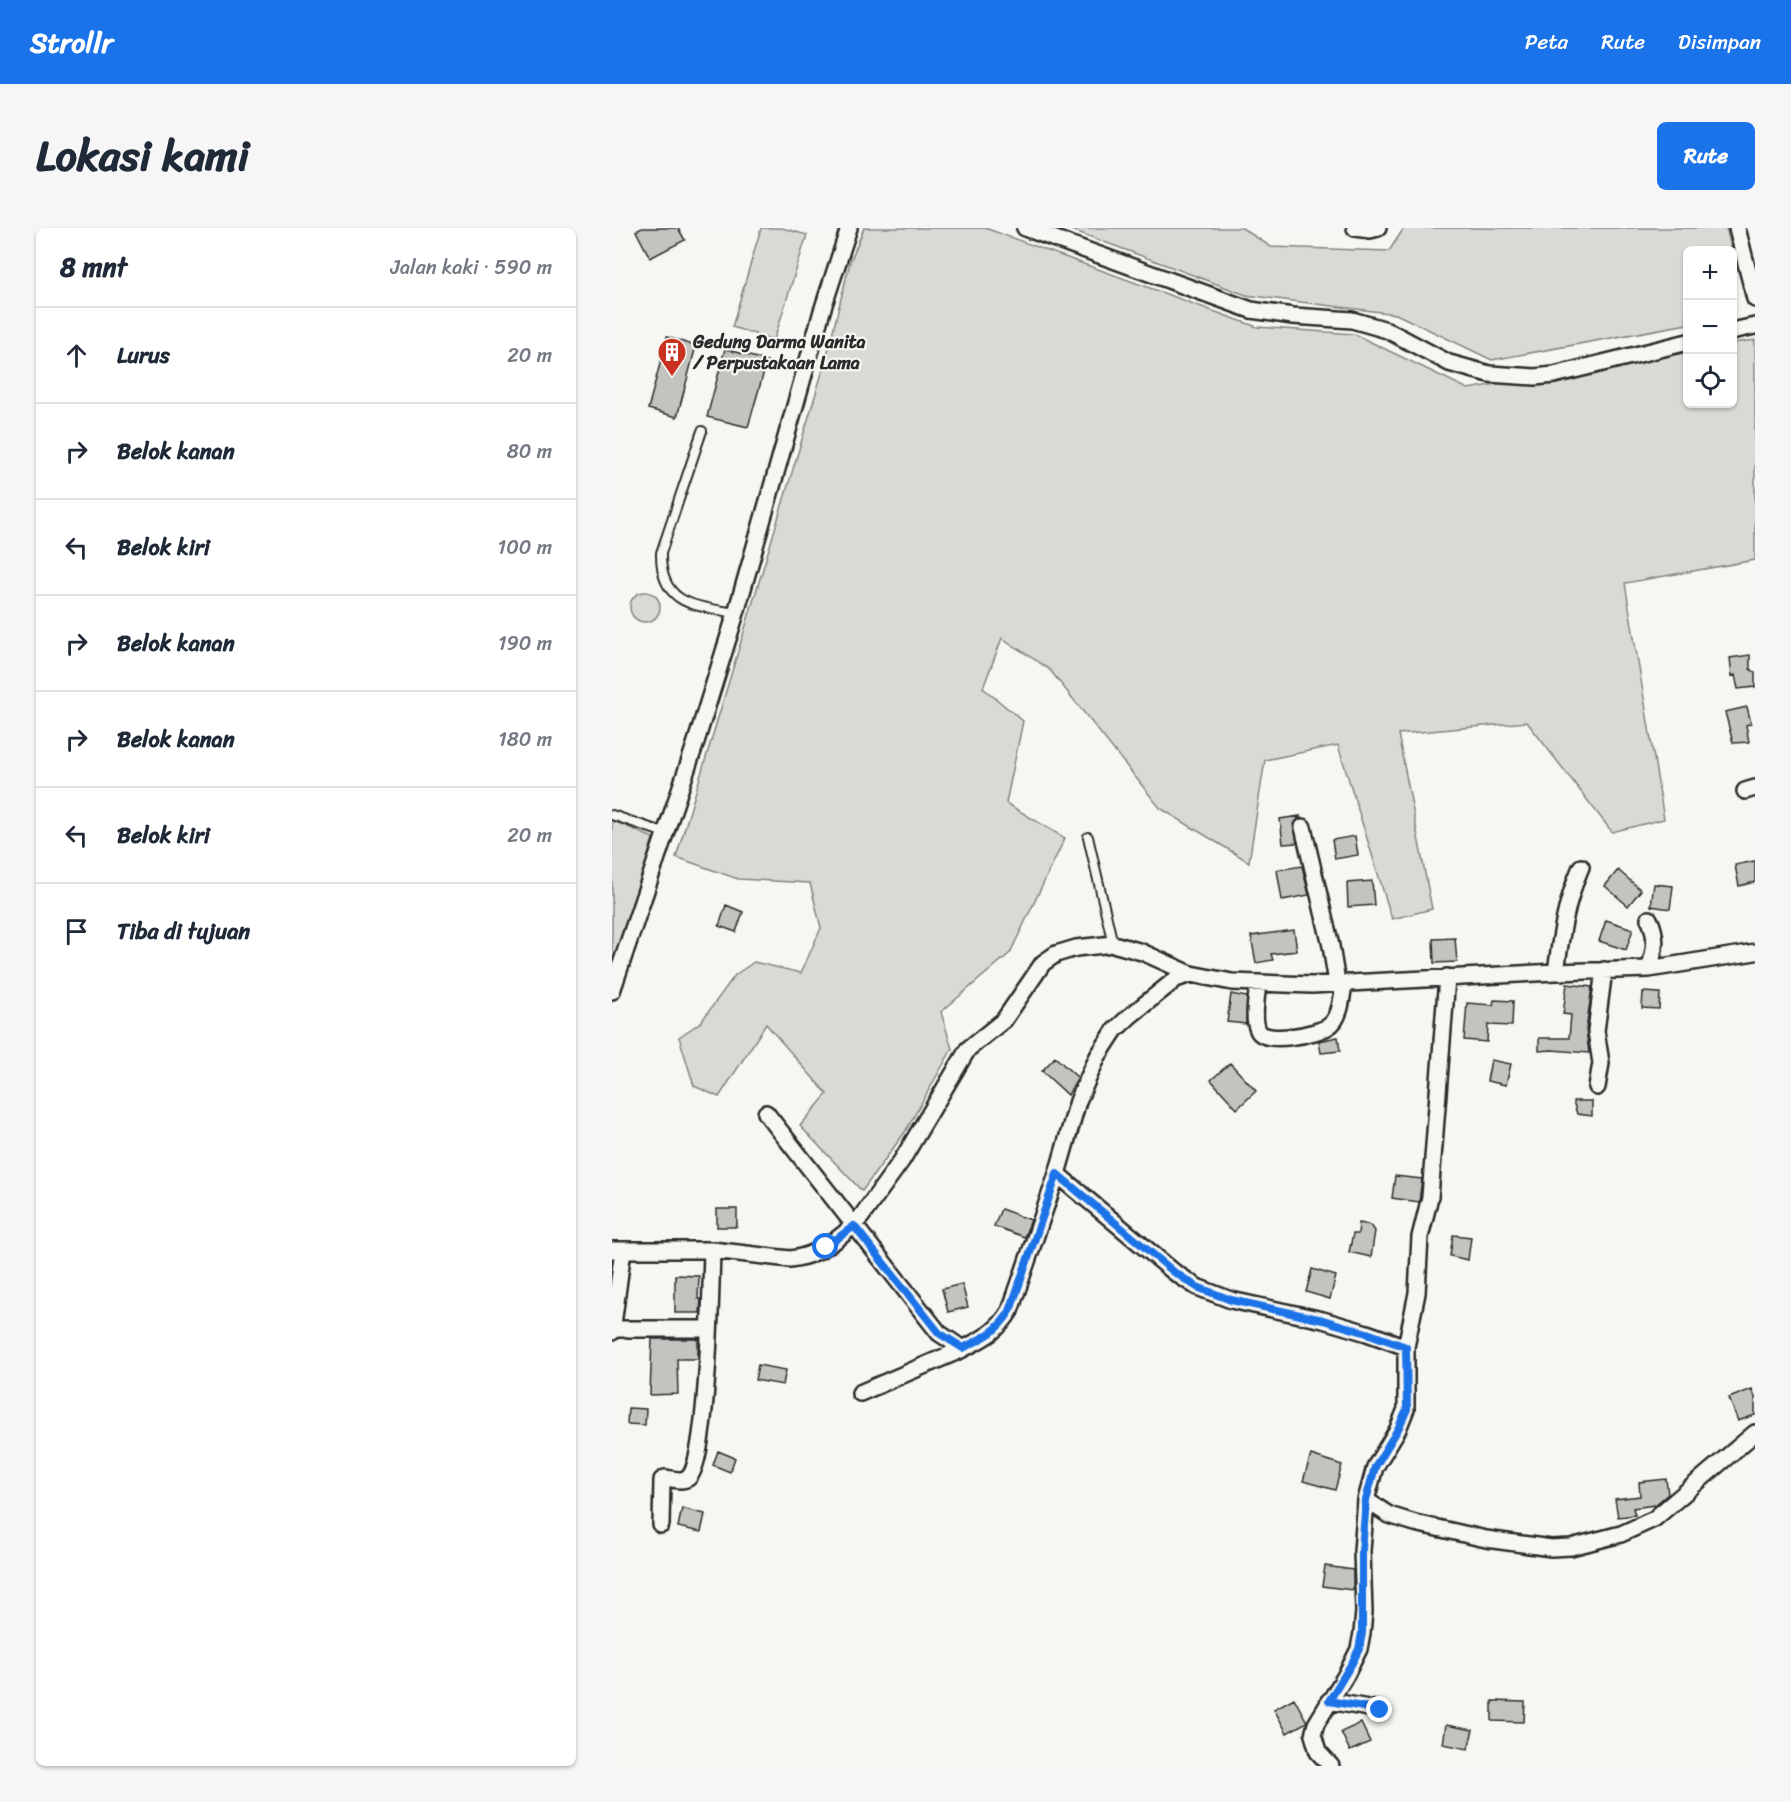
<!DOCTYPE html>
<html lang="id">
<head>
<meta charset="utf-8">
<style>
	:root { --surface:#fff; --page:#f6f6f7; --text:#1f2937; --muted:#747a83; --line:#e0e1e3; --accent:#1a73e8 }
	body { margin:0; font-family:Sriracha,sans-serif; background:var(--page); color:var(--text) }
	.controls { position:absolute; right:18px; top:18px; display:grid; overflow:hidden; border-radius:9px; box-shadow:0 2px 4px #0004 }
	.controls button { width:54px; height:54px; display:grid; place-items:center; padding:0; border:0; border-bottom:2px solid var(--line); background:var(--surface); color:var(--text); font:30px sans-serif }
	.stop { position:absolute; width:18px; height:18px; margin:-14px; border:4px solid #1a73e8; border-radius:50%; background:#fff }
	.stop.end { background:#1a73e8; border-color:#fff; box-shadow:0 2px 6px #0008 }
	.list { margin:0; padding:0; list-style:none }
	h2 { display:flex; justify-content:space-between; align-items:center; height:78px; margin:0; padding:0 24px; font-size:26px }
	h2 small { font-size:20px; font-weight:400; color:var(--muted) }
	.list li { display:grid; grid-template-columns:39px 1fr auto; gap:18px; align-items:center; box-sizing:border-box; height:96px; padding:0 24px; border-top:2px solid var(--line) }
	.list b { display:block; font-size:22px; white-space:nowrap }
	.list em { font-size:20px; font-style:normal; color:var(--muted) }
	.icon { flex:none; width:33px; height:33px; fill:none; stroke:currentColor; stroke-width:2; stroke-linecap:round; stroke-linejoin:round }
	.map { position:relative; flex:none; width:1143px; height:1538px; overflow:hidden; border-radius:9px }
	header { display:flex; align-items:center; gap:36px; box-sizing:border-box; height:84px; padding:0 30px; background:var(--accent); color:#fff }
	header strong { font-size:28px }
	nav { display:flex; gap:33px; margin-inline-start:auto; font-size:21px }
	.intro { display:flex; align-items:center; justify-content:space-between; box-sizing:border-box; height:144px; padding:0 36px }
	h1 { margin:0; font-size:42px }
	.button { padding:15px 27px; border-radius:9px; background:var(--accent); color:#fff; font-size:21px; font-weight:700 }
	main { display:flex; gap:36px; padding:0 36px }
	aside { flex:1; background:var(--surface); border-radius:9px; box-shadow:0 2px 4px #0004 }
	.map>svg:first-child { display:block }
	.green { fill:#d9d9d5; stroke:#828280; stroke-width:1.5 }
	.building { fill:#c3c3c0; stroke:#2b2b2b; stroke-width:1.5 }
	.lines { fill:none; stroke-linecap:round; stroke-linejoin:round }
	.service-casing { stroke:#2b2b2b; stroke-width:12 }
	.minor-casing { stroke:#2b2b2b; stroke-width:20 }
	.service { stroke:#f6f6f2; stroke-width:8 }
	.minor { stroke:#f6f6f2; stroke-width:15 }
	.route { stroke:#1a73e8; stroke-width:8 }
	.labels { text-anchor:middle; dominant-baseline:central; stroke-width:4.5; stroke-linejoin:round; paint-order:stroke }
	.poi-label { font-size:18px; font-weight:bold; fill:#2b2b2b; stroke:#f6f6f2; text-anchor:start }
</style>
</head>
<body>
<header>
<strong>Strollr</strong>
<nav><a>Peta</a><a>Rute</a><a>Disimpan</a></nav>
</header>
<div class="intro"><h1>Lokasi kami</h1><a class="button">Rute</a></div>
<main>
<aside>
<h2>8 mnt<small>Jalan kaki · 590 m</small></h2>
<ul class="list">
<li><svg class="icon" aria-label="ahead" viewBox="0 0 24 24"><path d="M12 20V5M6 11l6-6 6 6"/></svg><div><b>Lurus</b></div><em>20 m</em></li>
<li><svg class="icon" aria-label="right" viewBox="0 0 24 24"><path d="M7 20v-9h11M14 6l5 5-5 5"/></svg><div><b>Belok kanan</b></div><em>80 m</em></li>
<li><svg class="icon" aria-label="left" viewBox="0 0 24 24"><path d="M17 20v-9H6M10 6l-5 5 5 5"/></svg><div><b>Belok kiri</b></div><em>100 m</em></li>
<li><svg class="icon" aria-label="right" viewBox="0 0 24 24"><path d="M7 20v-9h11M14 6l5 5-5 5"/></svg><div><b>Belok kanan</b></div><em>190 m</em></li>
<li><svg class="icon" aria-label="right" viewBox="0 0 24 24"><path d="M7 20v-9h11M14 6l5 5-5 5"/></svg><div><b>Belok kanan</b></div><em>180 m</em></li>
<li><svg class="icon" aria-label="left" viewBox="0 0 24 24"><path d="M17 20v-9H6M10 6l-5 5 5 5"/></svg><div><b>Belok kiri</b></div><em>20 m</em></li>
<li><svg class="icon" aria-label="arrive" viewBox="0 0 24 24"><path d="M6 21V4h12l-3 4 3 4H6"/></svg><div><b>Tiba di tujuan</b></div></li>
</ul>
</aside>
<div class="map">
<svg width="1143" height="1538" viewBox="0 0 1143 1538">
	<rect width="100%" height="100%" fill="#f6f6f2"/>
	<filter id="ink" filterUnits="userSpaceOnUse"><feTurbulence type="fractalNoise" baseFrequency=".0167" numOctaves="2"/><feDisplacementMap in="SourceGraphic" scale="12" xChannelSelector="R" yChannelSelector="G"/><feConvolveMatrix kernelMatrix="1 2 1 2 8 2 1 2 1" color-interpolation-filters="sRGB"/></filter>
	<g filter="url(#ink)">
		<path class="green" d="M149,0H170L195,7L162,112L120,99Z
			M252,0H373L645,99L742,106L856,161L1075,123L1076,176H1120L1121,115L1143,112V332L1013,355L1052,591L1000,604L915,494L786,506L820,681L780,691L726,517L653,532L637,634L548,580L438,442L390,410L371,460L411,493L394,575L453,610L398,725L329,784L340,821L293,904L250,963L188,898L215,866L154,796L107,869L82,858L67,809L89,794L123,747L142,734L189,745L209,700L198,655L126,651L64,629L213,135L238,34Z
			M455,0H630L659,19L777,23L792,0H1114L1120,22H1076L1075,96L880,132L784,86L634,67Z
			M18 379a15 15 0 1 1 30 0a15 15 0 1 1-30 0Z
			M0,592L41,610L0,752Z"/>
		<path class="building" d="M30,0H66L73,12L38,30L24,3Z
			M55,109L84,118L65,189L36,181Z
			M113,121L155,133L136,199L95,189Z
			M1138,427V441L1143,445V459L1126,461L1123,447L1120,448L1118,430Z
			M1135,479L1139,495L1134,497L1137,514L1121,515L1113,484Z
			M688,588L682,597L685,615L671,616L668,591Z
			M743,608L746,627L723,631L720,612Z
			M1143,633V654L1127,658L1123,637Z
			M690,638L697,667L670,672L665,642Z
			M1006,642L1029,662L1016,678L993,658Z
			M760,653L762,677L736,679L735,655Z
			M1042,656L1061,658L1058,681L1039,678Z
			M114,677L131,684L124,704L107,698Z
			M994,692L1021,701L1014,722L987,713Z
			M682,702L685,723L659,726L661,732L644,735L639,708Z
			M843,710L845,734L822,735L821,711Z
			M955,756L980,759L974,802L977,825L940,822L927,823V810H957L959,787L951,786Z
			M1031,764L1048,765L1047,781L1030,780Z
			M619,766L635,769L634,796L615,794Z
			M882,772L901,773L900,798L876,797L875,814L852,812L855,775L881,777Z
			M726,809L728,823L709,825L707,813Z
			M443,829L466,850L456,867L430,843Z
			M879,832L899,836L894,857L875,853Z
			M618,835L644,863L625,881L599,852Z
			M961,873H980V888L965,886Z
			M783,948L810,951L807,974L780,970Z
			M105,981H125V999H105Z
			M389,981L419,992L412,1009L382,998Z
			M747,995L759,997L763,1003L759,1029L737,1024L741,1006H746Z
			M841,1007L859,1009L856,1032L838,1028Z
			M700,1041L724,1048L718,1071L694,1064Z
			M63,1047L87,1048L86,1071H89L88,1085H63Z
			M350,1056L356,1079L336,1084L330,1061Z
			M40,1111H86V1131H65L66,1166L38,1167Z
			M146,1137L174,1142L171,1157L143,1152Z
			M1140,1161L1143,1169V1187L1126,1193L1117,1170Z
			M16,1180L34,1181L33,1197L15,1196Z
			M106,1223L123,1230L118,1244L101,1237Z
			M699,1227L730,1237L723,1262L691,1253Z
			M1054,1251L1056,1266L1043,1277L1021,1280L1023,1287L1006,1289L1003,1271L1028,1268L1027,1254Z
			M70,1280L93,1286L89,1304L66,1299Z
			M713,1338L741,1342V1362L710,1358Z
			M682,1470L695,1494L675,1505L662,1481Z
			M880,1473L913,1474L912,1494L880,1493Z
			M749,1495L758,1514L738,1523L729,1504Z
			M834,1497L861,1502L856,1521L831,1516Z"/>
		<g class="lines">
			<g class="service-casing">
				<path id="service" d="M90,203L49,325C48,377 83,378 124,385
					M0,587L53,605
					M476,609L501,716"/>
			</g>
			<g class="minor-casing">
				<path id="minor" d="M413,0L639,82L681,88L740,92L775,102L837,135L877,146L923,149L942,147L1076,114
					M743,0L758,2L766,0
					M1125,0L1143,71
					M1120,103L1143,98
					M1133,563L1143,560
					M691,599L719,718L725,755
					M1037,691C1046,708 1043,723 1037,741
					M944,744C949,707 954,673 969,639
					M646,755C645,769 640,790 646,802C652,817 706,806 717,798C729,790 730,768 732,755
					M0,763L83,517L124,385L210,83L237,0
					M985,859L989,835L984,803L992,742
					M154,885L327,1105L351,1121C373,1109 385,1104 398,1083L445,946L466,873L486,828L503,802L518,788L564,751L579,746
					M445,946L562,1044L585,1059L619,1072L711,1092L755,1105L794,1119
					M0,1022H100L178,1031C206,1028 230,1010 249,989L290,932L356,821L392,792L431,735L444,726L464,720L501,716L530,724L579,746L620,754L700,757L944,744L1037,741L1143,724
					M1,1101H96
					M0,1104L11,1022
					M248,1165L351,1121
					M754,1272L777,1287L803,1295L874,1311L939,1320L959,1319L1009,1306L1042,1291L1143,1205
					M49,1297L50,1252L53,1250C60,1251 70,1254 76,1250C96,1236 99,1055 100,1022
					M717,1473L768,1482
					M719,1538L706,1524L701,1507L704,1496L734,1447L747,1421L750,1405L752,1384L750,1323L754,1272L763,1239L786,1201L794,1181V1119L805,1065L808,1009L818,969L835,749"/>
			</g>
			<use href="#service" class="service"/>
			<use href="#minor" class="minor"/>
		</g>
	</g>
	<g class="lines" filter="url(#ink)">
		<path class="route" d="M214,1019L242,998L327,1105L351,1120C373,1109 385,1104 398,1083L445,946L562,1044L585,1059L619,1072L711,1092L755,1105L794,1119L795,1181L786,1201L763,1239L754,1272L750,1323V1405L747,1421L740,1435L717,1473L768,1482"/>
	</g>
	<defs>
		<g id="building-pin" transform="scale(1.5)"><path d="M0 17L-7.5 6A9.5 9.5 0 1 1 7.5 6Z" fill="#c8321e" stroke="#f6f6f2"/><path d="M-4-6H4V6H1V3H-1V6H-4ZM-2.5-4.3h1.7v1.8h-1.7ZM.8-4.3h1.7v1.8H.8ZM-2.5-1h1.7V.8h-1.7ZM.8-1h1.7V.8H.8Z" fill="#fff"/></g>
	</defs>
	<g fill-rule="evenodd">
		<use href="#building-pin" x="60" y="124"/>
	</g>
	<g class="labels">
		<g class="poi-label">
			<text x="81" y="114">Gedung Darma Wanita<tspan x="81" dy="21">/ Perpustakaan Lama</tspan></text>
		</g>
	</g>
</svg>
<div class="controls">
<button>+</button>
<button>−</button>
<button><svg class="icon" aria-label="locate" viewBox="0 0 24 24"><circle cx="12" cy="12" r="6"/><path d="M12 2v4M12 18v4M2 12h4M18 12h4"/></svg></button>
</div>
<div class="stop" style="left:214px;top:1019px"></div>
<div class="stop end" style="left:768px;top:1482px"></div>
</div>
</main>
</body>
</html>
